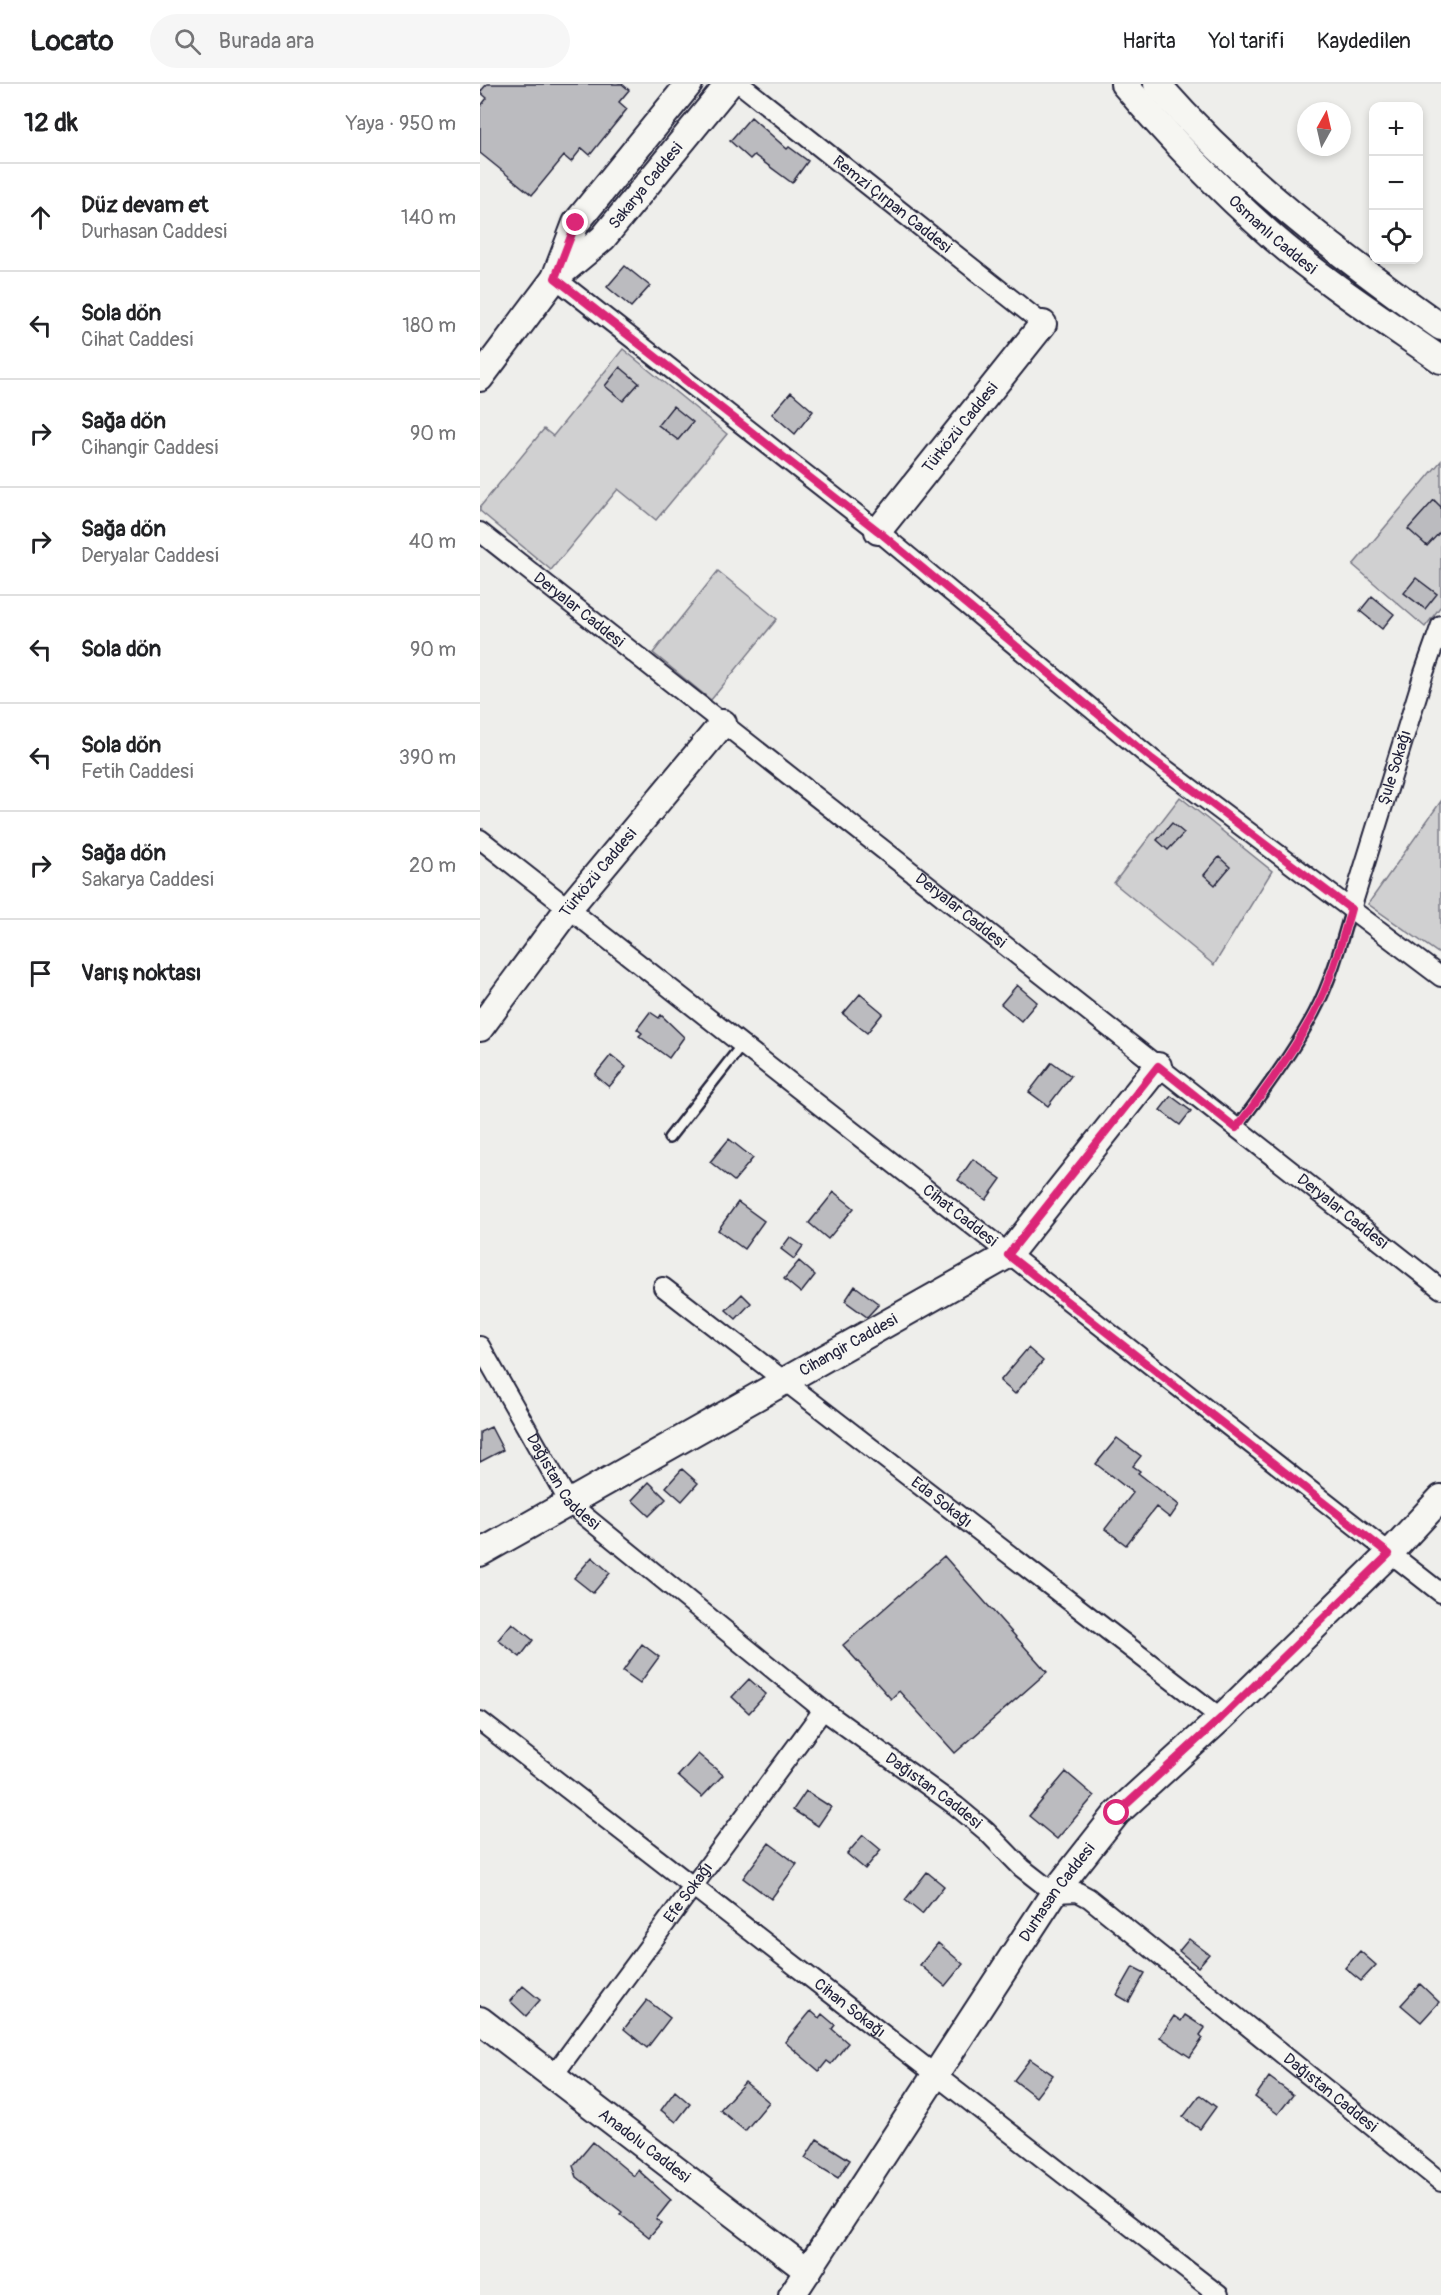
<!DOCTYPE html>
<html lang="tr">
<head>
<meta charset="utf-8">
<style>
	:root { --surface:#fff; --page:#f6f6f6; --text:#202124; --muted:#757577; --line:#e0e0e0 }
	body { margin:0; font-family:Pangolin,sans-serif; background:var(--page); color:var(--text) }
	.controls { position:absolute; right:18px; top:18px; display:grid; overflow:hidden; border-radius:12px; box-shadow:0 3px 9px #0003 }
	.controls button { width:54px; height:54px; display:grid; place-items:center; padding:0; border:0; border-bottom:2px solid var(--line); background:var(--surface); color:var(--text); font:30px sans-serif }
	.compass { position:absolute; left:817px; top:18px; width:54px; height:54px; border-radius:50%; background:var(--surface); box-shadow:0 3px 9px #0003; rotate:8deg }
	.stop { position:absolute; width:18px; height:18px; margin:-14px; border:4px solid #db2777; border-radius:50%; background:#fff }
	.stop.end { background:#db2777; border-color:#fff; box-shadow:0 2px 6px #0008 }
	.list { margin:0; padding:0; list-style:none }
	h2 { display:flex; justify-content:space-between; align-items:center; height:78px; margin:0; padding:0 24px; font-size:26px }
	h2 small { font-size:20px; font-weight:400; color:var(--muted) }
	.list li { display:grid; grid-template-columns:39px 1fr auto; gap:18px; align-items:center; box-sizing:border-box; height:108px; padding:0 24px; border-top:2px solid var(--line) }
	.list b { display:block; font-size:22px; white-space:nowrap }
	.list p { margin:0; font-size:20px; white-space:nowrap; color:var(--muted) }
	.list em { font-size:20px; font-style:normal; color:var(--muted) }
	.icon { flex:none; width:33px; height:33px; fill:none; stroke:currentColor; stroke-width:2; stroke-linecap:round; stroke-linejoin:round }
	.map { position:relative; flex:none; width:961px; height:2211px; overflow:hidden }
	header { display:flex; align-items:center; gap:36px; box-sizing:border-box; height:84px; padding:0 30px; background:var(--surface); border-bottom:2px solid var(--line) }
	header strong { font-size:28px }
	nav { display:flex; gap:33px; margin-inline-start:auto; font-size:21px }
	.search { width:420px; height:54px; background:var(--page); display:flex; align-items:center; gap:15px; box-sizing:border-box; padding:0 21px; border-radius:33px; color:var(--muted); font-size:22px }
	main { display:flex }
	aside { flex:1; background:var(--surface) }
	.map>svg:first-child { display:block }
	.green { fill:#d0d0d1; stroke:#797986; stroke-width:1.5 }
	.building { fill:#bbbbbf; stroke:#22223b; stroke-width:1.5 }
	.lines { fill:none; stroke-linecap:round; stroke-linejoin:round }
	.lane-casing { stroke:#22223b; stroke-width:14 }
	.street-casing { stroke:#22223b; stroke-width:22 }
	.secondary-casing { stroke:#22223b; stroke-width:30 }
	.lane { stroke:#f6f6f2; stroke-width:9 }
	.street { stroke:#f6f6f2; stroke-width:18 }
	.secondary { stroke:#f6f6f2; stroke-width:26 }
	.route { stroke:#db2777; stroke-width:8 }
	.labels { text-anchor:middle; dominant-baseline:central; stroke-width:6; stroke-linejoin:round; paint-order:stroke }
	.street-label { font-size:16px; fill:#22223b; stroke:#f6f6f2 }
</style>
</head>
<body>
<header>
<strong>Locato</strong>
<div class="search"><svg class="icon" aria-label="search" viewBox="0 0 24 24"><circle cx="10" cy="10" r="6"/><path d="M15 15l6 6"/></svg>Burada ara</div>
<nav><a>Harita</a><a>Yol tarifi</a><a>Kaydedilen</a></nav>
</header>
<main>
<aside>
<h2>12 dk<small>Yaya · 950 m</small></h2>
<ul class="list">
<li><svg class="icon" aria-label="ahead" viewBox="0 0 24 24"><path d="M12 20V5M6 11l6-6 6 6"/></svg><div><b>Düz devam et</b><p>Durhasan Caddesi</p></div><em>140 m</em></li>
<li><svg class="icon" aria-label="left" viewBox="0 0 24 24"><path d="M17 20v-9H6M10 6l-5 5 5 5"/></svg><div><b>Sola dön</b><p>Cihat Caddesi</p></div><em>180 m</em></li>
<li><svg class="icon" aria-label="right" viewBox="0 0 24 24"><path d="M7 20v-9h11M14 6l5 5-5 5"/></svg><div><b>Sağa dön</b><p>Cihangir Caddesi</p></div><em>90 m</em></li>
<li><svg class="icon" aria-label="right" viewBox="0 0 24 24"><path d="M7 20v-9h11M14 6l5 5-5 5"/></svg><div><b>Sağa dön</b><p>Deryalar Caddesi</p></div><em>40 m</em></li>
<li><svg class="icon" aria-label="left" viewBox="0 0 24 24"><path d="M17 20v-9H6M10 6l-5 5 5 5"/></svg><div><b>Sola dön</b></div><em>90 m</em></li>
<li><svg class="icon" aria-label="left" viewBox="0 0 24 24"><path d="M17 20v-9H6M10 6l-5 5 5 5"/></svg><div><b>Sola dön</b><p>Fetih Caddesi</p></div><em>390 m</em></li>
<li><svg class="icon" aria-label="right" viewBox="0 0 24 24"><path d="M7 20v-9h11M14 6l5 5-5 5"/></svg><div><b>Sağa dön</b><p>Sakarya Caddesi</p></div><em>20 m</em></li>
<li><svg class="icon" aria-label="arrive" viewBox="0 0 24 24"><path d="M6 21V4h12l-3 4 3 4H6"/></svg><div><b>Varış noktası</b></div></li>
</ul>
</aside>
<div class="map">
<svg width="961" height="2211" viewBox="0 0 961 2211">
	<rect width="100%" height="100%" fill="#eeeeeb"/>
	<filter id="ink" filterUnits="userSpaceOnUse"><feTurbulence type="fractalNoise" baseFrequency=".0167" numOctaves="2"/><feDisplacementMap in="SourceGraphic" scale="12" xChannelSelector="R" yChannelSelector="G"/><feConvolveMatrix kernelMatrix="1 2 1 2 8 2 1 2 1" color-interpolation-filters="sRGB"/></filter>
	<g filter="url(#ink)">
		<path class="green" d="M143,265L247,350L176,436L138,405L71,486L0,427V423L64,345L73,352Z
			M961,377V522L945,543L873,481Z
			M238,487L297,535L231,616L173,569Z
			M700,713L792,787L734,881L634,799Z
			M961,717V871L888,820Z"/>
		<path class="building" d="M7,0H142L149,6L139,18L147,25L110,71L102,64L91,78L84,72L52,111L0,69V23L7,14L0,8Z
			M271,33L307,65L309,63L328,77L312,99L274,71L270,75L250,57Z
			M145,182L170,202L151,223L127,203Z
			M140,283L159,299L143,317L125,302Z
			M311,308L333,327L315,350L292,330Z
			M193,322L213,338L198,356L178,341Z
			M954,416L961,423V447L947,462L928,445Z
			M936,494L957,510L945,525L924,509Z
			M892,512L914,530L902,545L880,527Z
			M692,739L704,749L688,766L677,756Z
			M739,773L750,783L735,801L724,791Z
			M537,901L557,918L541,937L521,920Z
			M380,910L403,929L387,949L363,930Z
			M170,928L179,934L181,931L204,953L189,974L159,952L162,949L157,945Z
			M131,971L146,983L129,1003L115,991Z
			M572,978L591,992L568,1022L549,1008Z
			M691,1012L711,1027L700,1041L680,1026Z
			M249,1055L273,1074L254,1097L230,1078Z
			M493,1075L521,1095L506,1116L478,1096Z
			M354,1108L374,1124L348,1155L329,1139Z
			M258,1118L284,1137L264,1165L238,1146Z
			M310,1153L323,1162L314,1175L301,1165Z
			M319,1177L335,1191L321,1209L304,1195Z
			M375,1202L399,1220L387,1233L365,1217Z
			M262,1210L271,1219L256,1235L246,1226Z
			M548,1264L563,1277L535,1310L520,1297Z
			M11,1343L23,1366L0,1378V1348Z
			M637,1354L661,1372L653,1382L660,1387L658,1389L699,1421L690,1434L676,1423L646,1461L625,1445L653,1409L616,1380Z
			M202,1385L218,1399L202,1417L186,1403Z
			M169,1398L186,1415L169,1432L152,1416Z
			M464,1472L567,1588L475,1669L419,1607L411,1615L363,1561Z
			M112,1473L130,1489L113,1509L94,1494Z
			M32,1539L53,1556L40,1573L18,1556Z
			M162,1560L179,1573L160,1599L143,1587Z
			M269,1595L286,1610L269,1629L252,1613Z
			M218,1670L243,1691L222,1713L198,1692Z
			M586,1688L614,1712L577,1755L549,1732Z
			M326,1707L351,1723L338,1742L313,1726Z
			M383,1751L401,1766L385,1785L367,1770Z
			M289,1759L317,1780L291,1815L263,1794Z
			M447,1788L464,1802L442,1830L425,1816Z
			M709,1855L729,1870L718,1883L699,1867Z
			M458,1859L483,1880L465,1902L440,1881Z
			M880,1867L896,1881L881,1897L865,1884Z
			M653,1883L665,1889L649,1918L637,1911Z
			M940,1900L959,1918L941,1938L921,1921Z
			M43,1902L60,1916L46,1932L30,1917Z
			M167,1916L190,1934L167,1964L144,1945Z
			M331,1927L339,1934L342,1930L355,1941L352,1945L368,1959L351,1980L347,1977L339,1987L305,1958Z
			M705,1931L725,1944L720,1951L723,1954L710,1973L680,1953L694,1932L701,1937Z
			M550,1975L573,1991L556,2013L534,1996Z
			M789,1993L813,2011L798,2030L775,2013Z
			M265,1998L289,2018L265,2047L240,2026Z
			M195,2007L210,2020L196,2038L181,2026Z
			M720,2011L736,2023L720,2045L703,2033Z
			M337,2055L370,2076L358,2094L325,2074Z
			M113,2058L154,2092L158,2086L191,2116L176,2135L181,2139L169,2153L140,2130L142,2128L97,2093L93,2082Z"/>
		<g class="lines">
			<g class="lane-casing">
				<path id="lane" d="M756,1044C784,1008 812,970 834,929C851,897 861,860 871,825
					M189,1054L262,961"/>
			</g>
			<g class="street-casing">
				<g id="street">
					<path id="s1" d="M260,0L563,240"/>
					<path d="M75,194L398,447L672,675L961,893"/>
					<path id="s2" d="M0,448L961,1205"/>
					<path id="s3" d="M0,755L961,1509"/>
					<path id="s4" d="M871,825L944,589L961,541"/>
					<path id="s5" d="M183,1203L741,1634"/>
					<path id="s6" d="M0,1262L90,1420L343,1626L476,1722L506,1747L542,1784L574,1809L598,1808L609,1814L961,2098"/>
					<path id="s7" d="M0,1637C247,1827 492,2021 739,2211"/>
					<path id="s8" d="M73,1992L343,1626"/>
				</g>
			</g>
			<g class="secondary-casing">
				<g id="secondary">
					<path id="s9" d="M644,0C690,55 740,106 794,154C846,199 905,237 961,276"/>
					<path d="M677,0C760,95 858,170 961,243"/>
					<path d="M75,194L96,139L209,0"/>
					<path id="s10" d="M0,294L75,194L123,154L249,0"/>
					<path id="s11" d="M398,447L563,240"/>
					<path id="s12" d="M0,944L88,825L243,639"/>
					<path id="s13" d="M0,1469L528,1171L678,982"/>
					<path id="s14" d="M0,1936L328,2187"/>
					<path id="s15" d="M312,2211L574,1809L637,1729L741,1634L909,1470L961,1414"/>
				</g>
			</g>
			<use href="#lane" class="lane"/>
			<use href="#street" class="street"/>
			<use href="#secondary" class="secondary"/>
		</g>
	</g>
	<g class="lines" filter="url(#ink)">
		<path class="route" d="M96,139L75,194L398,447L672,675L871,825C861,860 851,897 834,929C812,970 784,1008 756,1044L678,982L528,1171L909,1470L741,1634L637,1729"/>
	</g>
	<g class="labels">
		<g class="street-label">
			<text stroke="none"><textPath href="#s10" startOffset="255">Sakarya Caddesi</textPath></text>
			<text stroke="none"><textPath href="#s1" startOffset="194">Remzi Çırpan Caddesi</textPath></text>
			<text stroke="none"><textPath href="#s9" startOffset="212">Osmanlı Caddesi</textPath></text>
			<text stroke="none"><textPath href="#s11" startOffset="132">Türközü Caddesi</textPath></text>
			<text stroke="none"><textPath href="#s2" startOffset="126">Deryalar Caddesi</textPath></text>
			<text stroke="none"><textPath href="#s4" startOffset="148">Şule Sokağı</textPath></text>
			<text stroke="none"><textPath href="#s12" startOffset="195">Türközü Caddesi</textPath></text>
			<text stroke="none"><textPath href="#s2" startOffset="612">Deryalar Caddesi</textPath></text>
			<text stroke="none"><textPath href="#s2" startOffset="1098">Deryalar Caddesi</textPath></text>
			<text stroke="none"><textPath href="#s3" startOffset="610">Cihat Caddesi</textPath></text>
			<text stroke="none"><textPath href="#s13" startOffset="423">Cihangir Caddesi</textPath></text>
			<text stroke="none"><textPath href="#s6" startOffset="160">Dağıstan Caddesi</textPath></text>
			<text stroke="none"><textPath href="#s5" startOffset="352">Eda Sokağı</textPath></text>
			<text stroke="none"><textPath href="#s6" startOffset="645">Dağıstan Caddesi</textPath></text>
			<text stroke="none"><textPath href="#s8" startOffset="228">Efe Sokağı</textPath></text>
			<text stroke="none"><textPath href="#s15" startOffset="482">Durhasan Caddesi</textPath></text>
			<text stroke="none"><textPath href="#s7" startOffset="468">Cihan Sokağı</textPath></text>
			<text stroke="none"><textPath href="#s6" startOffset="1150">Dağıstan Caddesi</textPath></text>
			<text stroke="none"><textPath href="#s14" startOffset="207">Anadolu Caddesi</textPath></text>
		</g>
	</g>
</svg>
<div class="controls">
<button>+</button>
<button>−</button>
<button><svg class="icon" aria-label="locate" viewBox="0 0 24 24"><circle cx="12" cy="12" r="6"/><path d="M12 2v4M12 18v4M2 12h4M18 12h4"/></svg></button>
</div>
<svg class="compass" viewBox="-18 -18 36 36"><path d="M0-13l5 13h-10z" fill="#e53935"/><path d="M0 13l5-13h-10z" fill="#757577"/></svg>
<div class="stop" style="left:637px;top:1729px"></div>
<div class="stop end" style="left:96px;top:139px"></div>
</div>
</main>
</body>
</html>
